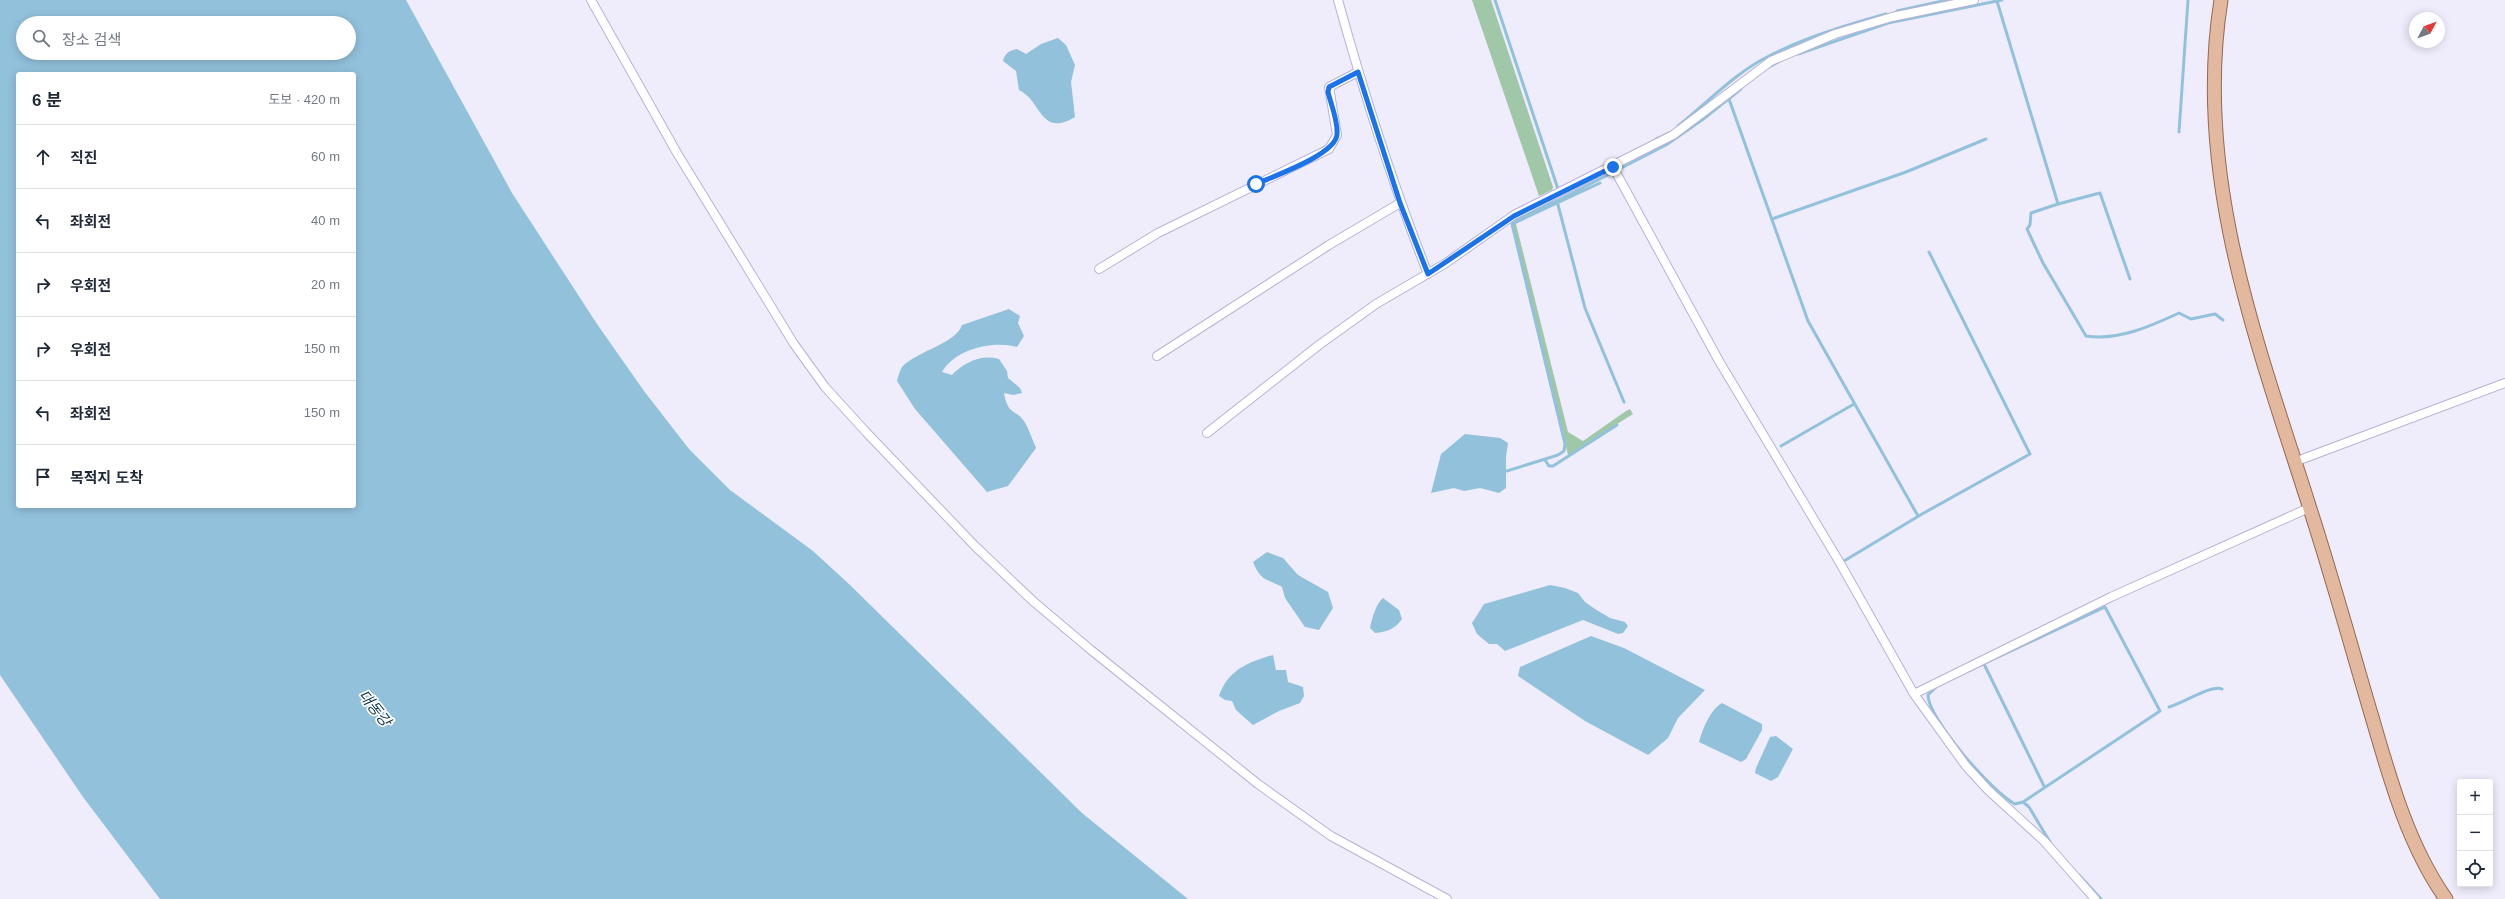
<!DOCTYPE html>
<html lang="ko">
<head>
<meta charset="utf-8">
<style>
	:root { --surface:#fff; --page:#f2f2f3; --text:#1f2937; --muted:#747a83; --line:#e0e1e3 }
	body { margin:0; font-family:Arial,"Noto Sans KR",sans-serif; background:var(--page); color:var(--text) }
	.controls { position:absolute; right:12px; bottom:12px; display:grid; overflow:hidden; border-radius:4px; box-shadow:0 2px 10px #0003 }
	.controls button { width:36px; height:36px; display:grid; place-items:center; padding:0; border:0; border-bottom:1px solid var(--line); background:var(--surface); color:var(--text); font:20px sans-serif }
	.compass { position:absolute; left:2409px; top:12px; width:36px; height:36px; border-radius:50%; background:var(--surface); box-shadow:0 2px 10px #0003; rotate:49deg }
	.stop { position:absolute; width:12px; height:12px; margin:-9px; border:3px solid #1a73e8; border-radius:50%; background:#fff }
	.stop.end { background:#1a73e8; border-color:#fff; box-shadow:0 1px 4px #0008 }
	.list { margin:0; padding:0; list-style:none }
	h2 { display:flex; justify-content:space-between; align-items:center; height:52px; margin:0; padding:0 16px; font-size:17px }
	h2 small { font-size:13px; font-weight:400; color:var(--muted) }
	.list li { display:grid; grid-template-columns:26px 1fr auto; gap:12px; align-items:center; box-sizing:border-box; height:64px; padding:0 16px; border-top:1px solid var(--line) }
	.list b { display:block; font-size:15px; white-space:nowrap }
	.list em { font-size:13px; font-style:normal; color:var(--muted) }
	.icon { flex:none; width:22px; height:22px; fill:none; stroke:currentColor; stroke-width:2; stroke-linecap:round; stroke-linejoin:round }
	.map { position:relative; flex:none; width:2505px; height:899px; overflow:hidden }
	.search { position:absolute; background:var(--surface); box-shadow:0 2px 10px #0003; left:16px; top:16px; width:340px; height:44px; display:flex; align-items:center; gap:10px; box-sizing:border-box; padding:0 14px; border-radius:22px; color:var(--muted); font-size:15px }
	.panel { position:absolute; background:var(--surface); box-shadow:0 2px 10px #0003; left:16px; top:72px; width:340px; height:436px; border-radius:4px }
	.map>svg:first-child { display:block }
	.green { fill:#a1c7a9 }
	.water { fill:#92c1dc; fill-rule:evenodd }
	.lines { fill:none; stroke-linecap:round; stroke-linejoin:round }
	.stream { stroke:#92c1dc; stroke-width:3 }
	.street-casing { stroke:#b7b2d5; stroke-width:10 }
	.primary-casing { stroke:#966850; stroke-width:15 }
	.street { stroke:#fff; stroke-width:8 }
	.primary { stroke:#e2b99e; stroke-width:13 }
	.route { stroke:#1a73e8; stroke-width:5 }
	.labels { text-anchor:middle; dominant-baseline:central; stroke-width:3.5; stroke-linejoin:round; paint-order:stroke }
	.water-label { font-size:15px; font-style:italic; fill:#0b3447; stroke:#fff }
</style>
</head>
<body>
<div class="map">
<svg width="2505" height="899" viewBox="0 0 2505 899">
	<rect width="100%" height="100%" fill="#efedfc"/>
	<path class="green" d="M1472,0H1491L1553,187L1552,190L1539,196Z
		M1556,202V204L1514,223Z
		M1513,224H1516L1568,432L1583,441L1626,411L1630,409L1633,414L1568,455Z"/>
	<path class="water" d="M0,0H406L512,193L597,324L644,391L689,449L730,490L813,551L850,585L1082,813L1188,899H160L83,797L0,675ZM23,23H349V53H23ZM18,74H354V506H18Z
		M1058,38L1066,45L1075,65L1071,82L1075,117C1040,138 1042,101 1019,90L1016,71L1003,61C1005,53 1009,51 1017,49L1026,54L1041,44Z
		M1009,309L1020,316L1018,323L1024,336L1017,347C993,340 955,349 942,372L952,375C964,362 982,354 999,359L1007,371L1008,378L1020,388L1022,393L1013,395L1004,393C1008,416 1016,409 1024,421C1029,429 1032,439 1036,448L1008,486L987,492L915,409L897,381C898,377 900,370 902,367C915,352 957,343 962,325Z
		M1465,434L1500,438L1508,443L1506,457V488L1499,493L1480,488L1464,491L1454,488L1431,493L1441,454Z
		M1267,552L1283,558L1298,575L1328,592L1333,608L1319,630L1305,627L1285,598L1282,587C1265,578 1261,581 1253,562Z
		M1550,585L1565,588L1578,593L1585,602L1595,609L1610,618L1625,622L1628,626L1623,633L1618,634L1583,620L1505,651L1497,644H1489L1477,634L1472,623L1484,604Z
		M1383,598L1399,610L1402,619C1395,629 1387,632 1375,633L1370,628C1372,618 1376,604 1383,598Z
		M1591,636L1624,648L1705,690L1678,718L1668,738L1648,755L1585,721L1518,676L1520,667Z
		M1273,655L1276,670H1286L1288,682L1303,687L1304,696L1300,703L1279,711L1253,725L1236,710L1232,701L1225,700L1219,696C1228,670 1248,662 1273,655Z
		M1722,703L1762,724V730L1746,759L1741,762L1699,742C1703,728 1710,710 1722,703Z
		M1776,736L1793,749L1778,777L1771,781L1755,773L1756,768L1770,737Z"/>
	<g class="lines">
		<path class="stream" d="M1495,0L1558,189H1561
			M1997,1L2058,204L2100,193L2130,279
			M1897,11L1947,0
			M1798,54L1888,23L2002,0
			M1769,67L1780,61
			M1729,99L1808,321L1918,516
			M1678,126C1707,103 1736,72 1769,56C1806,37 1847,25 1886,14
			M2179,132L2188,0
			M1656,139L1669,133
			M1557,201L1585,308L1624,402
			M2058,204L2031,213L2030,225L2027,229L2043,263L2086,336C2118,341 2151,326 2179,313L2191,319L2215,314L2223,320
			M1772,219L1906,172L1986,139
			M1512,224L1600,183
			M1781,446L1854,404
			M1545,460L1549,466H1553L1617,425
			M1507,471L1558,455L1564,451L1565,444L1512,224L1524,215L1557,201L1666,145L1702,120L1741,89
			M1844,561L1922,514L2030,454L1929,252
			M2105,607L2160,711L2023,802L2015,804C1993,793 1928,719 1928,695L1938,685Z
			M1984,664L2044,786
			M2169,707C2182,704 2212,684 2222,689
			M2023,802L2029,807L2050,842
			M2079,875L2101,899"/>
		<g class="street-casing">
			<path id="street" d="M591,0L677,153L794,344L825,387L866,432L975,546L1034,602L1091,650L1258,784L1331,836L1447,899
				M1338,0C1364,94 1392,183 1428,274
				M1613,167L1719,361L1840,563L1914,694L1966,766L1988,790L2044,841L2095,899
				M1099,269L1158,233L1329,149L1337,135L1329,87L1358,72
				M1157,356L1329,245L1400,203
				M1207,433L1319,345L1376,304L1446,263L1514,215L1673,135L1771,61L1835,34L1892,17L1974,0
				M2297,461L2505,383
				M1914,694L2111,597L2311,507"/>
		</g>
		<g class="primary-casing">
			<path id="primary" d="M2221,0C2189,199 2277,390 2331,577C2345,623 2358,670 2372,717C2390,779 2408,845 2446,899"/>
		</g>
		<use href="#street" class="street"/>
		<use href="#primary" class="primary"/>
	</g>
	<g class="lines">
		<path class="route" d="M1256,184C1274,176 1337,154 1337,134C1338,120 1331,105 1328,92L1329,87L1358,72L1400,203L1428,274L1514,216L1613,167"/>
	</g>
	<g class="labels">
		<g class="water-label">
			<text transform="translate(375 708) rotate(51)">대동강</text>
		</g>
	</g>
</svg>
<div class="controls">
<button>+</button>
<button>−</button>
<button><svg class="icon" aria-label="locate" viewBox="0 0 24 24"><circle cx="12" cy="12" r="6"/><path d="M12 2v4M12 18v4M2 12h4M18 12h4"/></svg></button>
</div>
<svg class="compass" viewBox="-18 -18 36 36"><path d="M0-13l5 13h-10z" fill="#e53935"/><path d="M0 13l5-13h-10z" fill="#747a83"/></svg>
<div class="stop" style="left:1256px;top:184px"></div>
<div class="stop end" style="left:1613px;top:167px"></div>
<div class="search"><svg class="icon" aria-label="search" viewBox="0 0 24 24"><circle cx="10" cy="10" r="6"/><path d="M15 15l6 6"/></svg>장소 검색</div>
<section class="panel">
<h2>6 분<small>도보 · 420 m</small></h2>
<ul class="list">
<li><svg class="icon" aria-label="ahead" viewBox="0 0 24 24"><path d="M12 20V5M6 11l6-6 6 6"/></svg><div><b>직진</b></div><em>60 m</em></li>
<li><svg class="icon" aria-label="left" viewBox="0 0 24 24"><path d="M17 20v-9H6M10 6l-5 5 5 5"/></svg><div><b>좌회전</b></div><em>40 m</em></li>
<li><svg class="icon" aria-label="right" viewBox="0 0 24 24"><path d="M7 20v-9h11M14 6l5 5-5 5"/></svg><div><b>우회전</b></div><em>20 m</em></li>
<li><svg class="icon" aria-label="right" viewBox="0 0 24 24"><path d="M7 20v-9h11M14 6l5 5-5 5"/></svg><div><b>우회전</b></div><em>150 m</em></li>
<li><svg class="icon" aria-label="left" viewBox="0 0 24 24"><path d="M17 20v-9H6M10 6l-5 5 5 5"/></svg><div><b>좌회전</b></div><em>150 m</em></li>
<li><svg class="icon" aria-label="arrive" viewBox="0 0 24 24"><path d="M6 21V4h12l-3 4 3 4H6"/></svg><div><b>목적지 도착</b></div></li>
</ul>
</section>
</div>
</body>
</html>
